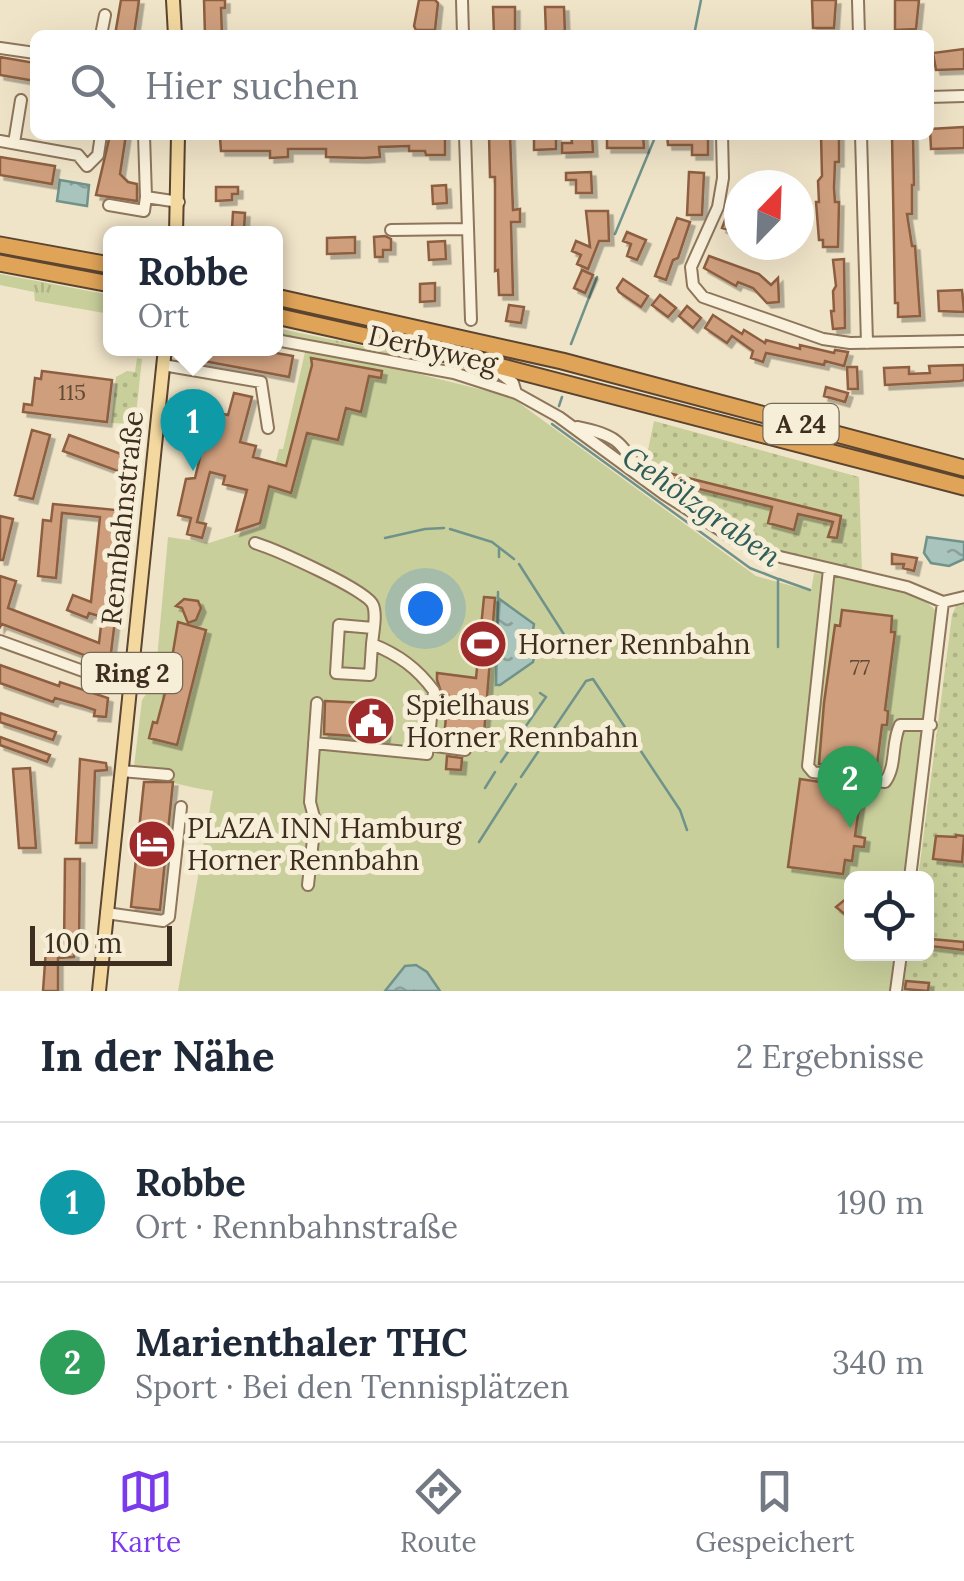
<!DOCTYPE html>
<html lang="de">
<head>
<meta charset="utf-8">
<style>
	:root { --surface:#fff; --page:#f6f6f7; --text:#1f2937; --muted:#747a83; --line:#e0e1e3; --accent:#7c3aed }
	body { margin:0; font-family:Lora,serif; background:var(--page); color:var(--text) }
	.controls { position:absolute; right:30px; bottom:30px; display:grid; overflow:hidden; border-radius:15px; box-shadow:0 10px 40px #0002 }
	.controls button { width:90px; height:90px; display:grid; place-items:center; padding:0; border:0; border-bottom:2px solid var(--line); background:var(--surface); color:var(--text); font:50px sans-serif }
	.compass { position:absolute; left:724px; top:170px; width:90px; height:90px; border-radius:50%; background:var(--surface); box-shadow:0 10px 40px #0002; rotate:23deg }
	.scale { position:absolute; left:30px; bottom:25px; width:142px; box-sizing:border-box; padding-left:10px; border:5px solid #3d2e20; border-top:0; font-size:28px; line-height:35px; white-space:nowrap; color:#3d2e20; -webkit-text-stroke:8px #f7eed8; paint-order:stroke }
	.you { position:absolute; left:425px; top:608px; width:35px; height:35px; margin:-25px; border:8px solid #fff; border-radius:50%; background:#1a73e8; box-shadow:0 0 0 15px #1a73e833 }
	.badge { display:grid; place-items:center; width:65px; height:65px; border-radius:50%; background:var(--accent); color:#fff; font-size:32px; font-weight:700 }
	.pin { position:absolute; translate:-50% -82px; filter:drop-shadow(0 2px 5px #0008) }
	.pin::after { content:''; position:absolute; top:52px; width:35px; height:30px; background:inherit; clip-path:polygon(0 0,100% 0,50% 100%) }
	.popup { position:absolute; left:103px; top:226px; width:180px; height:130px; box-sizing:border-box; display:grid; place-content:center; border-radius:15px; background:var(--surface); filter:drop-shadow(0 2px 8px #0005); font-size:32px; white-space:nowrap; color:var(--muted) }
	.popup b { font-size:38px; color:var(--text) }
	.popup::after { content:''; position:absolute; left:50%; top:100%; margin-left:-20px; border:20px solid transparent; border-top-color:var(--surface) }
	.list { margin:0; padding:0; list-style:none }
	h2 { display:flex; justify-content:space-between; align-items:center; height:130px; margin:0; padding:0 40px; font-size:42px }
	h2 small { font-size:32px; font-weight:400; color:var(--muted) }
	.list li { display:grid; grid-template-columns:65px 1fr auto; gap:30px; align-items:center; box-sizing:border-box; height:160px; padding:0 40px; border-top:2px solid var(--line) }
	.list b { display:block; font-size:38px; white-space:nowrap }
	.list p { margin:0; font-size:32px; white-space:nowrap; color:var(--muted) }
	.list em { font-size:32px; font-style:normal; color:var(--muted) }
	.icon { flex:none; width:55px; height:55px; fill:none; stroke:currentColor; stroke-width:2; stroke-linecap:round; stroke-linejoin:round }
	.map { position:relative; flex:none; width:964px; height:991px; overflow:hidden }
	.search { position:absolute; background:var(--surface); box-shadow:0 10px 40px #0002; left:30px; right:30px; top:30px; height:110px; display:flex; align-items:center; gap:25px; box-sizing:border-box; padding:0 35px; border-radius:15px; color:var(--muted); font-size:38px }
	.sheet { height:450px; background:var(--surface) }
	nav { display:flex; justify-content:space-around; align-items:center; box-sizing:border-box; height:140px; border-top:2px solid var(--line); background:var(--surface); font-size:28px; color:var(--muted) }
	nav a { display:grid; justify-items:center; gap:5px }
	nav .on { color:var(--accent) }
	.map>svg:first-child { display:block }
	.grass { fill:url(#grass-tufts) }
	.park { fill:url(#park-dots) }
	.pitch { fill:#c9cf9b }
	.water { fill:url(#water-ripples); stroke:#6f938a; stroke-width:2.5 }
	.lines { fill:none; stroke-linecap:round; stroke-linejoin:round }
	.stream { stroke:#6f938a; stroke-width:2.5 }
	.building { fill:#cf9f7d; stroke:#8d5f41; stroke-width:2.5; filter:url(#shadow) }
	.minor-casing { stroke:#8d765c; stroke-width:14 }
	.major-casing { stroke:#5b4430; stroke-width:16 }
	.highway-casing { stroke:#5b4430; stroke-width:19 }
	.minor { stroke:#faf1dc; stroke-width:10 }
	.major { stroke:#f3d9a0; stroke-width:12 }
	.highway { stroke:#e0a458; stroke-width:15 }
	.labels { text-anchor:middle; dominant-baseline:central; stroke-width:10; stroke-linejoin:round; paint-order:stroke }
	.number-label { font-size:22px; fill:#624a37 }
	.shield { fill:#f7eed8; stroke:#756857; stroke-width:2.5 }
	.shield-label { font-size:25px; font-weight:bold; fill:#3d2e20 }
	.street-label { font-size:28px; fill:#3d2e20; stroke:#f7eed8 }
	.poi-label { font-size:28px; fill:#3d2e20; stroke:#f7eed8; text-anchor:start }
	.water-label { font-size:30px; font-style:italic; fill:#2f5d5a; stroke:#f7eed8 }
</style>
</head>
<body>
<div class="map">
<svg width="964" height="991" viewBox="0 0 964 991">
	<defs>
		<pattern id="grass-tufts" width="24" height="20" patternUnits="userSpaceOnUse" patternTransform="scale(2.5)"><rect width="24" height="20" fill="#c9cf9b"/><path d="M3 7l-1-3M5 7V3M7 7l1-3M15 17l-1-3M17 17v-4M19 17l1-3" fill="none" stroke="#aeb285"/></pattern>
		<pattern id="park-dots" width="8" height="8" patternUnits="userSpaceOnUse" patternTransform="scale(2.5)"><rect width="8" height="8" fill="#c9cf9b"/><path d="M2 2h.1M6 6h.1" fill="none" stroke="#aeb285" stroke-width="1.8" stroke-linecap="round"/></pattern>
		<pattern id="water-ripples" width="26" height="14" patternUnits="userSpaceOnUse" patternTransform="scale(2.5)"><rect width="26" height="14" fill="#a9c4bc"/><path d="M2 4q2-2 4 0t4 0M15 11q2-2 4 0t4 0" fill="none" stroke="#8ba098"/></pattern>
		<filter id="shadow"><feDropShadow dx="4.5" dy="4.5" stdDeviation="0" flood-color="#0004"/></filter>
	</defs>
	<rect width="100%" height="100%" fill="#f0e4c8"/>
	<path class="grass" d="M0,274L110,295V314L35,301L34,292L0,285Z
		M276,328L435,361L436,366L276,336Z"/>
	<path class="park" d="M137,358L142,359L135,424L111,423L116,377L127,371L135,372Z
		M654,421L859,477L862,573L777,553L733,535L643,474Z
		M964,605V991H903L908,954H926V878H918L952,615L956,606Z"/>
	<path class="pitch" d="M305,352L399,369L511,397L756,576L811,591L814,573C847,579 918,586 938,613L905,878H852V954H896L891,991H178L213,791C184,787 162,778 133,775L142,700L155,681L168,537L209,543L259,527L279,449H283Z"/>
	<path class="water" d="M60,180L89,185L87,206L57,201Z
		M927,537L964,542V559L949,566L931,563L924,553Z
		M498,598L534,624L532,637L538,639L533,662L500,685H496Z
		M416,965L427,972L440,991H385L405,966Z"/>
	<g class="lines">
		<path class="stream" d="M694,35L701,0
			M615,234L656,135
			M571,344L597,277
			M559,406L562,397
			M552,424L750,568L778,579V647
			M450,529L492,542L514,559
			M385,538L425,529L444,528
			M499,548V557
			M519,564L572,647
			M779,579L810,590
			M498,598V592
			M501,762L546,697L540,693
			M521,777L586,681L593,679L680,810L687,830
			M485,788L495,772
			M479,842L516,784"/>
	</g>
	<path class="building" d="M121,0H139L134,35H115Z
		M204,0H225V8H221L222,35H205Z
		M419,0H435L438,3L435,30H416L414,26Z
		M812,0H836L834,28H813Z
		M895,0H919L916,29L895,30Z
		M493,7H515V35H494Z
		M545,7H564L565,34H546Z
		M964,49V69L936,70L933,53Z
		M0,57L35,63V81L0,75Z
		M964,127V148L931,149L930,129Z
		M110,135H126L120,174L128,182L137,184V201L96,195Z
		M348,135H445V155H426L425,151H409V146L379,147L380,157L363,158L326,157V149H288V157L270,158V151H221L220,138Z
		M489,135H510L513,210L520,209V222H511L513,295H499L498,270L495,271V177H490Z
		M534,135H556V149L534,150Z
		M571,135H592L593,152L562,153V143H572Z
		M607,135H643L644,148H607Z
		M667,135H708V155H692V145H668Z
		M821,135H839V162H835L834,188L835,202H839L838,247H823V240H819L816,202H819L818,181L822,176Z
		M892,135H913L914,185H912V214H907L912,246H915L920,316L898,317V303H895Z
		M0,157L55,166L52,184L0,175Z
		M591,172L592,193H576V180H566V173Z
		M689,172L704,173L702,215H687Z
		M446,185L447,203L433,204L432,186Z
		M216,187H238V194H232V200L216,201Z
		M586,211H608L609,241H599L588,269L577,264L581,255L572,251L576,241L590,247Z
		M233,212L245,213L244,230L232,229Z
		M727,215L739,219V233L722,228Z
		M677,218L690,222L678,258L673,260L666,280L655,276Z
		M627,232L646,240L637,260L627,256L631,244L623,241Z
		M385,236L391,239V250H383V257H375L374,237Z
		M355,237V253L327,254V238Z
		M445,241L446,259L429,260L428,242Z
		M709,256L759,274L771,285L778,278L779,302L767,303L753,288L738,282L736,286L704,268Z
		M844,259L845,328L833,329L831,311H834L833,291L836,286L833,260Z
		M582,270L593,275L585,293L574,288Z
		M623,279L648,296L641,307L619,292L617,288Z
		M435,283V301L420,302V284Z
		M962,290L964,312L939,311L938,291Z
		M660,295L676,308L668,317L652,305Z
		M509,305L524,307L521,323L506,321Z
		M687,306L701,318L693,328L679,316Z
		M713,315L742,334L744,330L765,343L766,340L800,349V345L834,353L835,350L848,352L844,366L825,361L824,365L766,353L763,362L751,358L753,351L732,336L727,343L705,328Z
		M195,348H248L293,356L289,377L193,359Z
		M311,358L382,371L381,378L369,376L361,412L346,408L338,440L307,433L291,493L269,486L260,523L236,531L247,490L223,484L225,476L210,472L197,522L206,524L202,538L187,534L191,518L178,515L186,479L195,478L203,445L195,443L200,424L206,426L210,411L228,415L234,393L252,397L240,442L256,446L253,457L286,466L312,365Z
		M964,365V380L960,381L885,385L884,368L909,367V374L930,373L929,366Z
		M847,367H857L858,389H848Z
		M42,371L112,380L107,422L23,412L24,404L32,405L35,378L41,379Z
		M826,387L848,393L845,402L824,396Z
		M32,430L50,435L33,499L15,495Z
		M69,435L132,458L126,474L63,451Z
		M672,474L841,516L837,538L828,537L833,522L798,514L794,530L768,523L772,507L671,482Z
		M53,504L127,511L117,542L112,592L118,596L110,661L105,663L2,624L0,627V576L16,581L8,608L99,643L102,617L89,613L87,618L67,610L73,595L91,602L100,517L62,513L56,578L38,576L43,520L51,521Z
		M0,516L13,519L3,560H0Z
		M892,554L917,558L914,571L903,568L904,564H892Z
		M484,597L495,598L483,746L444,738L448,695H442L437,680V673L476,678Z
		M184,599L198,601L201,608L196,620L188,623L182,608L176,606Z
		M842,610L892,616L891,632H895L885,710L888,711L887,725H882L876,772L819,764L824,703L835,625L840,626Z
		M178,622L206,630L177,745L149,738L153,722L157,723L165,693L159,692L165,669L170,670Z
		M0,665L59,686L60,682L108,698L106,717L94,716L95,710L83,706L55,698L53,702L0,683Z
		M325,701L387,704L385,738L324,734Z
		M0,713L56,732L53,740L0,722Z
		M0,737L50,755L47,762L0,745Z
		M447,756L462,758L461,770L446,769Z
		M80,759L106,763L107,770L95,771L92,843H76Z
		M30,768L36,848H19L13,769Z
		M800,779L862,788L855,836L865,838L864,847L854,846L852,861L845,860L843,874L788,867Z
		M144,782H173L160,910L131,907Z
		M956,835L964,836L962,862L933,859L936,836L956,837Z
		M65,859H80L79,944H74V957L58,958V991H43L46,949H64Z
		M847,898L852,901V920L836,907Z
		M931,939L964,942V950L930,946Z
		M906,981L929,983L928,991L905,989Z"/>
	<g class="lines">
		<g class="minor-casing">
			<path id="minor" d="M462,0L463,35
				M858,0L859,35
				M101,35L105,15
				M0,48L35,53
				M929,97L964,96
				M144,135L146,197L179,202
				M465,135L471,320
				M722,135L723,178L718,207L691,267L693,285L703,297L823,339L850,343L964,341
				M861,135L867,343
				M0,141L78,155L87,166L98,155L101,135
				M14,143L21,100
				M109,205L144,211L146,197
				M391,230L467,229
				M276,340L454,373L516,393L559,417L664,494L739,542L776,556L907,587L943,602L964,597
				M163,365L261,382L268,428
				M491,366L513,383L516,393
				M577,427C614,434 622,441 639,473
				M255,543C274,549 368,590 373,605C377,615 373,633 372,644C399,655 417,668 434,691L427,754L314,743
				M829,569L808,766L813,772L885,782C897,766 891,743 900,725H931
				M0,641L130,688
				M372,644L370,675L336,673L339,625L373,628
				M428,745L465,750
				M121,771L168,775
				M910,878L943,602
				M308,885L315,821L310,802L317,703
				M106,913L163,921L169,917L181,807
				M896,991L901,954"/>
		</g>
		<g class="major-casing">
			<path id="major" d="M173,0L175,35
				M176,234L178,135
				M99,991L165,348"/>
		</g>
		<g class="highway-casing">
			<path id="highway" d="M0,245L110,265
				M0,263L110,284
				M276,297L562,361L964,468
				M276,316L487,363L964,487"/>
		</g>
		<use href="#minor" class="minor"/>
		<use href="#major" class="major"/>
		<use href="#highway" class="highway"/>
	</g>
	<defs>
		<g id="stadium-disc" transform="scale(2.5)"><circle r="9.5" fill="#9e2a2b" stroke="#f7eed8"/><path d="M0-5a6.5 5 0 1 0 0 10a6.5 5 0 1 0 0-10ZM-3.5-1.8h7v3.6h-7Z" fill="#fff"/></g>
		<g id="civic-disc" transform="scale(2.5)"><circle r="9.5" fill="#9e2a2b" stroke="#f7eed8"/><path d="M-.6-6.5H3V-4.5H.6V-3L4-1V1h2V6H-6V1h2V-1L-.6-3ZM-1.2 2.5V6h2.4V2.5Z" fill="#fff"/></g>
		<g id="hotel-disc" transform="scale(2.5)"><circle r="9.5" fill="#9e2a2b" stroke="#f7eed8"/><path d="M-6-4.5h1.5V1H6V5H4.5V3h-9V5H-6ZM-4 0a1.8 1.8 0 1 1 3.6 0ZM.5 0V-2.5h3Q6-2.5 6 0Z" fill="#fff"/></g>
	</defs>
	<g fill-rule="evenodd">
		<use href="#stadium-disc" x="483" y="644"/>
		<use href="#civic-disc" x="371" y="721"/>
		<use href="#hotel-disc" x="152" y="844"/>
	</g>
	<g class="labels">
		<g class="number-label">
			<text x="72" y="392">115</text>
			<text x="860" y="667">77</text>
		</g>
		<g class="shield">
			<rect x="763.5" y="404" width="75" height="40" rx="8"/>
			<rect x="82" y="653" width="100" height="40" rx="8"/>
		</g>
		<g class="shield-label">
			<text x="801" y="424">A 24</text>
			<text x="132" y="673">Ring 2</text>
		</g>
		<g class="street-label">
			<text transform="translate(433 349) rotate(13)">Derbyweg</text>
			<text transform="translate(122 518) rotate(-84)">Rennbahnstraße</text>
		</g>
		<g class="poi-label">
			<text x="518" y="644">Horner Rennbahn</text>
			<text x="406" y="705">Spielhaus<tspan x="406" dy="32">Horner Rennbahn</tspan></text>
			<text x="187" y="828">PLAZA INN Hamburg<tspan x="187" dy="32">Horner Rennbahn</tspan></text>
		</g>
		<g class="water-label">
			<text transform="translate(702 506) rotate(35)">Gehölzgraben</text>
		</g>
	</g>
</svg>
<div class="controls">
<button><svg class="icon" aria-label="locate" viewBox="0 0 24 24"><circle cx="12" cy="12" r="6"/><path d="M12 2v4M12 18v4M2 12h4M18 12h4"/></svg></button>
</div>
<svg class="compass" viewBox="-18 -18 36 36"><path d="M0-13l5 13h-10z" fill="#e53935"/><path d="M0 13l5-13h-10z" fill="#747a83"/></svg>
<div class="scale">100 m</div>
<div class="you"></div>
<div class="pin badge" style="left:193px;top:471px;background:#0f9aa8">1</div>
<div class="popup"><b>Robbe</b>Ort</div>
<div class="pin badge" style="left:850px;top:828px;background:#2e9e5b">2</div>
<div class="search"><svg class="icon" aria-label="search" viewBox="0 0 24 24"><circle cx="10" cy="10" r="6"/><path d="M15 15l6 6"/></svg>Hier suchen</div>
</div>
<section class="sheet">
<h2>In der Nähe<small>2 Ergebnisse</small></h2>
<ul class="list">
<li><span class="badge" style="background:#0f9aa8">1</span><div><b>Robbe</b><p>Ort · Rennbahnstraße</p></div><em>190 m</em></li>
<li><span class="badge" style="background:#2e9e5b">2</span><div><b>Marienthaler THC</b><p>Sport · Bei den Tennisplätzen</p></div><em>340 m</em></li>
</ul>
</section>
<nav>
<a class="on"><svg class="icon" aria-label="map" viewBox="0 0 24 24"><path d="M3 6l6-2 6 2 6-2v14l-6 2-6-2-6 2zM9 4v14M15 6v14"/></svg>Karte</a>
<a><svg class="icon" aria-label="directions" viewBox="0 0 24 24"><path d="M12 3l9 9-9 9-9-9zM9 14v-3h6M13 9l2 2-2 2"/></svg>Route</a>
<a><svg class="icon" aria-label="saved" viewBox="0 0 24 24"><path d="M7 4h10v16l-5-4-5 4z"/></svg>Gespeichert</a>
</nav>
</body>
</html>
